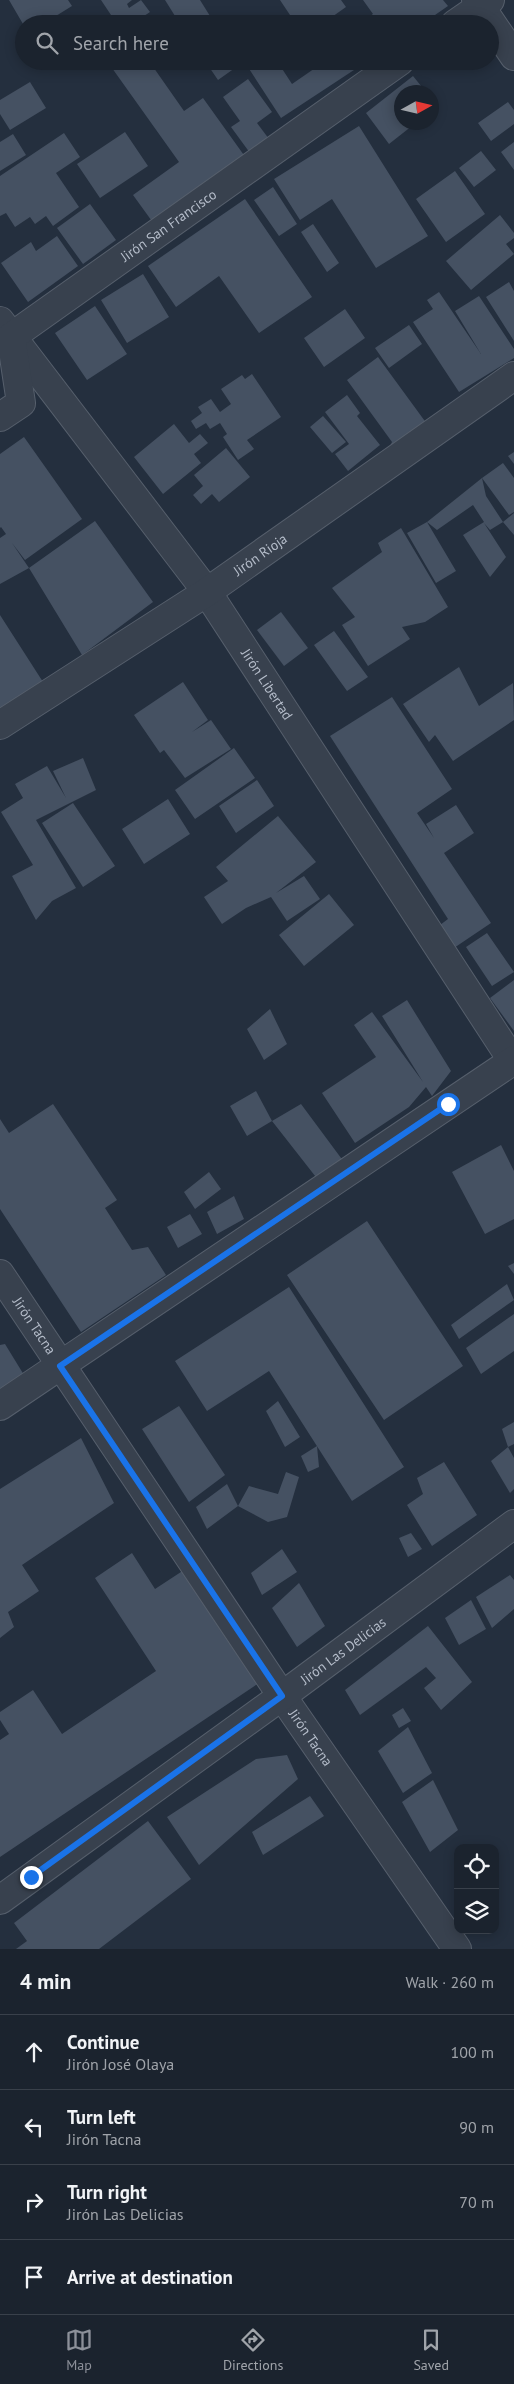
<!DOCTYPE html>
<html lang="en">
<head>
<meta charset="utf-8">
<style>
	:root { --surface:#1b232e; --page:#242b36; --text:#f1f3f6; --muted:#a0a4aa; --line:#39404a; --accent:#8c9099 }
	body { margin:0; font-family:"PT Sans",sans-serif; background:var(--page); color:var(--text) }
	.controls { position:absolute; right:15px; bottom:15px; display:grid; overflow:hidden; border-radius:10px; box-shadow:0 2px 12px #0003 }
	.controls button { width:45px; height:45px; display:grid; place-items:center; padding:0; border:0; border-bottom:1px solid var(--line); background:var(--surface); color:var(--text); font:25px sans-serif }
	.compass { position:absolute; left:394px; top:85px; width:45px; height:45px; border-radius:50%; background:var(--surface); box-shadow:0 2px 12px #0003; rotate:82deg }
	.stop { position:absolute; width:15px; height:15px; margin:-11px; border:4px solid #1a73e8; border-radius:50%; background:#fff }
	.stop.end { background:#1a73e8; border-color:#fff; box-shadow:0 1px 5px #0008 }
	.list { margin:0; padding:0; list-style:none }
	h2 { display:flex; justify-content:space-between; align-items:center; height:65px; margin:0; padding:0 20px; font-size:21px }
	h2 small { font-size:16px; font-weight:400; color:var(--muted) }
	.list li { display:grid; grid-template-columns:32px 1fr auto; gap:15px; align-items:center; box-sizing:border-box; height:75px; padding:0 20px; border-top:1px solid var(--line) }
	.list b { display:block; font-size:19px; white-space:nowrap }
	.list p { margin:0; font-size:16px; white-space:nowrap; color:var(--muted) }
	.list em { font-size:16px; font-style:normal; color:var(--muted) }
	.icon { flex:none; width:28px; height:28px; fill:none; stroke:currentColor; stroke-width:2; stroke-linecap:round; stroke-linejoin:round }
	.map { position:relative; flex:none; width:514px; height:1949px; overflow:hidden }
	.search { position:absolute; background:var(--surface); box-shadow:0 2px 12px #0003; left:15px; right:15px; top:15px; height:55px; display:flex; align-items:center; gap:12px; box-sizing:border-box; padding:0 18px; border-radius:28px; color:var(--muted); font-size:19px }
	.sheet { height:365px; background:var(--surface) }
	nav { display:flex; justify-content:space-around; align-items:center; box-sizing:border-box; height:70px; border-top:1px solid var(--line); background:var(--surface); font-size:14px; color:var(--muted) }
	nav a { display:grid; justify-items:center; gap:2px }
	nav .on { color:var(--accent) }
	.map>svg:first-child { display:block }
	.building { fill:#455162 }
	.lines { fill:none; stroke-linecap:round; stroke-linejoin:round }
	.minor-casing { stroke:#565f6c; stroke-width:30 }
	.minor { stroke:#38414e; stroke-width:28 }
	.route { stroke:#1a73e8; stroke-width:6 }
	.labels { text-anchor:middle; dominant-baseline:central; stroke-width:4.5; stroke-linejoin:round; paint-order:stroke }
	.street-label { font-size:14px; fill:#b4bcc9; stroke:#1d2633 }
</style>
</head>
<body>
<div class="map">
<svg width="514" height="1949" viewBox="0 0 514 1949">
	<rect width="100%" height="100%" fill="#242f3e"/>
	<path class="building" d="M9,0H68L72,6L43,24H23Z
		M101,0H132L127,4L129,8L141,0L150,12L132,24H117Z
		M165,0H200L215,24H180Z
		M280,0H341L346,7L322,24H296Z
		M363,0H443L448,6L422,24H359L373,14Z
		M82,17L87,24H71Z
		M107,61H149L184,111L203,98L246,158L154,224L133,195L179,162Z
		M205,61H240L242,63L218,80Z
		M244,61H277L292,84L321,64L319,61H348L354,70L281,118Z
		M413,76L426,92H402V122H417L389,144L366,113Z
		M248,79L272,112L257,123L269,139L250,153L231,127L240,121L223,97Z
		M30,82L46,108L10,130L0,114V100Z
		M432,100L437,107L432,112Z
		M508,102L514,110V124L491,141L478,123Z
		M359,126L428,236L376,268L332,199L300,220L274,179Z
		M125,132L148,166L100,198L77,164Z
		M64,133L80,157L56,173L79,207L53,226L46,216L35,224L30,217L15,227L6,213L0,216V176Z
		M13,134L26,155L0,171V142Z
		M514,142V170L501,152Z
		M481,151L496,170L474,187L459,168Z
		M455,171L485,214L446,242L416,199Z
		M273,187L297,224L279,236L254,200Z
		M245,199L312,297L259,333L219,276L176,307L148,266Z
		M90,204L116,240L83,264L57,228Z
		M500,215L514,233V238L506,244L514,254L471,290L446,261Z
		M313,224L339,263L327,272L301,232Z
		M57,236L78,266L28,302L1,263L31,242L36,251Z
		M143,274L169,317L127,343L101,300Z
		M509,282L514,291V341L486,297Z
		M439,292L481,354L455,311L479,296L514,349V358L459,392L413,322L433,309L427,300Z
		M95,306L127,354L87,380L55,333Z
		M345,309L365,338L324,367L304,338Z
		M409,325L422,344L389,368L375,348Z
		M378,357L427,424L394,448L390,446L392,442L347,380Z
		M252,374L281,417L247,440L254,449L238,460L223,437L227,434L220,423L210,429L206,423L196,429L191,421L202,413L198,407L211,399L220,412L231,404L221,389L242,375L245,379Z
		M347,395L360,413L357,416L380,445L348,471L335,454L349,444L325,412Z
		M323,416L346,442L332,453L310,427Z
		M174,424L189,443L200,434L208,443L194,454L201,463L163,494L134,457Z
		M24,437L82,519L25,560L12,543L29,568L0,584V538L6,534L1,527L0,528V454Z
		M226,448L250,477L219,502L212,494L201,504L193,495L203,486L194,475Z
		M514,452V464L508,456Z
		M503,463L514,478V512L509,515L482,478L486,496L503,522L514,513V535L503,522L490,530L484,523L506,557L490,577L463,535L484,522L473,505L437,530L427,522L456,571L436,583L407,533L427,522L482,478Z
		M95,521L153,602L82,655L29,568Z
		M401,528L448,607L425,622L402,627L410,639L368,666L342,625L355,617L332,588L382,552L378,543Z
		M281,612L308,648L284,666L257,630Z
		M0,615L43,682L0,710Z
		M334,631L368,677L347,691L314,645Z
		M459,667L479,706L513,683L514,720L453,761L435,735L429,742L403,704Z
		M183,682L208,720L192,732L211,720L231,749L185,778L164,750L160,753L134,715Z
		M392,697L452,789L417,813L434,838L426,824L456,805L474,833L444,853L491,923L451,950L436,928L448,919L330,736Z
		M234,748L255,778L195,819L175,790Z
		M83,758L96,790L36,820L76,888L52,901L36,920L12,876L33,865L1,812L23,798L15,784L47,766L66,798L53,771Z
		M257,780L274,806L236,833L219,806Z
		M168,799L190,834L144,864L122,829Z
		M73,803L115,866L83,887L42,823Z
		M278,816L316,862L276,893L304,876L320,899L287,921L271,897L246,908L222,924L204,897L228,881L216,867Z
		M329,894L354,925L304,966L279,935Z
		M487,933L514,972L492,986L466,947Z
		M514,980V1031L490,998Z
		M407,1000L451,1071L432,1096L426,1087L409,1107L355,1143L322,1093L376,1057L354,1025L372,1012L423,1082L382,1016Z
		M270,1009L287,1044L264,1060L247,1029Z
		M256,1091L272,1121L247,1136L230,1106Z
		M53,1104L117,1200L105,1208L132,1250L148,1247L166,1275L81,1332L0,1209V1119L9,1133Z
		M301,1104L344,1162L319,1181L272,1121Z
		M501,1145L514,1171V1219L485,1234L452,1172Z
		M209,1172L221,1189L195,1209L184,1192Z
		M234,1196L244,1219L217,1234L207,1212Z
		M190,1214L202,1234L178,1248L167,1227Z
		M367,1221L463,1366L384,1420L287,1275Z
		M514,1263V1274L508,1266Z
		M507,1284L514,1300L459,1339L451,1325Z
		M289,1287L404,1467L352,1501L269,1371L207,1411L175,1361Z
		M514,1314V1351L481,1374L466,1348Z
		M5,1344L24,1375L0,1392V1345Z
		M278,1401L300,1437L285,1447L266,1411Z
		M179,1406L225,1475L189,1502L142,1429Z
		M514,1422V1444L508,1447L502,1429Z
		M81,1438L114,1503L22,1565L39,1591L8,1612L14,1627L0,1638V1489Z
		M317,1446L319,1467L308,1472L301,1456Z
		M508,1447L514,1458V1489L510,1493L491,1461Z
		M444,1462L477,1515L432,1546L407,1505L423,1494L417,1478Z
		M286,1472L299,1477L287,1517L268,1522L238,1506L249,1486L278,1494Z
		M227,1484L238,1506L207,1529L196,1507Z
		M411,1533L422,1549L408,1557L399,1538Z
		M282,1549L297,1572L262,1595L251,1573Z
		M132,1553L155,1589L184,1570L259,1683L0,1857V1740L9,1734L0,1720V1712L33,1690L62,1734L156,1671L95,1578Z
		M510,1575L514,1580V1609L492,1628L476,1597Z
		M299,1583L325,1626L297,1647L272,1608Z
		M471,1600L486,1629L459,1645L445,1618Z
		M428,1626L472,1682L441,1710L424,1688L436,1678L426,1667L360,1715L345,1690Z
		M403,1708L411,1721L399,1728L392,1715Z
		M408,1727L432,1773L403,1793L378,1751Z
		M287,1755L298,1779L199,1865L167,1817L256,1759Z
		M433,1780L458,1830L430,1852L402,1802Z
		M310,1796L324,1816L263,1855L252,1832Z
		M148,1821L191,1879L99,1949H16L27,1941L14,1923Z"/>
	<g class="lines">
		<g class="minor-casing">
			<g id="minor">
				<path d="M476,0L514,56"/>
				<path d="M455,24L490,0"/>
				<path id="s1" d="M0,321L207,592L514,1063"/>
				<path id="s2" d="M0,417L21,403L11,337L400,61"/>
				<path id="s3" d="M0,725L207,592L514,376"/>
				<path id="s4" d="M0,1274L282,1696L457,1949"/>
				<path d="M0,1406L514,1060"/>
				<path id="s5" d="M0,1900L282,1696L514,1524"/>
			</g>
		</g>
		<use href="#minor" class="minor"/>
	</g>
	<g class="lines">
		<path class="route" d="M31,1877L282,1696L60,1366L448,1104"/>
	</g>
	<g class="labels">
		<g class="street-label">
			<text stroke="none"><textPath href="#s2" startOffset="285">Jirón San Francisco</textPath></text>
			<text stroke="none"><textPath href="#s3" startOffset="311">Jirón Rioja</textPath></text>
			<text stroke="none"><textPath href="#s1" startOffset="451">Jirón Libertad</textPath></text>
			<text stroke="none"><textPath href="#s4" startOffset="62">Jirón Tacna</textPath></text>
			<text stroke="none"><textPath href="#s5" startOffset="424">Jirón Las Delicias</textPath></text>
			<text stroke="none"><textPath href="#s4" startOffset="558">Jirón Tacna</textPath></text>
		</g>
	</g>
</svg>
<div class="controls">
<button><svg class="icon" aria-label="locate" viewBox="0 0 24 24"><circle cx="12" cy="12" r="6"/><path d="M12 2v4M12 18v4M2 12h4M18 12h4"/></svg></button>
<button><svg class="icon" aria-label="layers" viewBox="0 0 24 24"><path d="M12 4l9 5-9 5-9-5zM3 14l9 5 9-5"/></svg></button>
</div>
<svg class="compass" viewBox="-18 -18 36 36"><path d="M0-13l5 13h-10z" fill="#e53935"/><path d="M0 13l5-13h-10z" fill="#a0a4aa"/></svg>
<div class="stop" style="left:448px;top:1104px"></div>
<div class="stop end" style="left:31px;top:1877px"></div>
<div class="search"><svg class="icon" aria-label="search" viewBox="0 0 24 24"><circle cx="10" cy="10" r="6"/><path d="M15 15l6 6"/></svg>Search here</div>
</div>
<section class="sheet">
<h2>4 min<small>Walk · 260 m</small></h2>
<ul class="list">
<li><svg class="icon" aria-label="ahead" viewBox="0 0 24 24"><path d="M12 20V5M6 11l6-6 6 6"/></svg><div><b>Continue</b><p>Jirón José Olaya</p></div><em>100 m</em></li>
<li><svg class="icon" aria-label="left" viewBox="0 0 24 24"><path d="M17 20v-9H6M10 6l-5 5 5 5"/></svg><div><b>Turn left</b><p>Jirón Tacna</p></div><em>90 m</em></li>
<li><svg class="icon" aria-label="right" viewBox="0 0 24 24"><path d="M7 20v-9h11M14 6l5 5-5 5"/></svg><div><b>Turn right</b><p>Jirón Las Delicias</p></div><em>70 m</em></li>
<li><svg class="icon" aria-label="arrive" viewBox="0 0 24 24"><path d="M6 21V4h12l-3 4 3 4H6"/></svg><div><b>Arrive at destination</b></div></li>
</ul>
</section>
<nav>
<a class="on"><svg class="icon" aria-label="map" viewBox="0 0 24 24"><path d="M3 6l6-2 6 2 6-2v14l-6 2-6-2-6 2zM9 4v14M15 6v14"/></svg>Map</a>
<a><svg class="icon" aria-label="directions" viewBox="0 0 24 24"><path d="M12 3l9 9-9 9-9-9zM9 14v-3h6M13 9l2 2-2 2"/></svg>Directions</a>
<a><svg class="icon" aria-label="saved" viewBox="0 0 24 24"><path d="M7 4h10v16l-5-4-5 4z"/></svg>Saved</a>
</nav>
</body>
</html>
